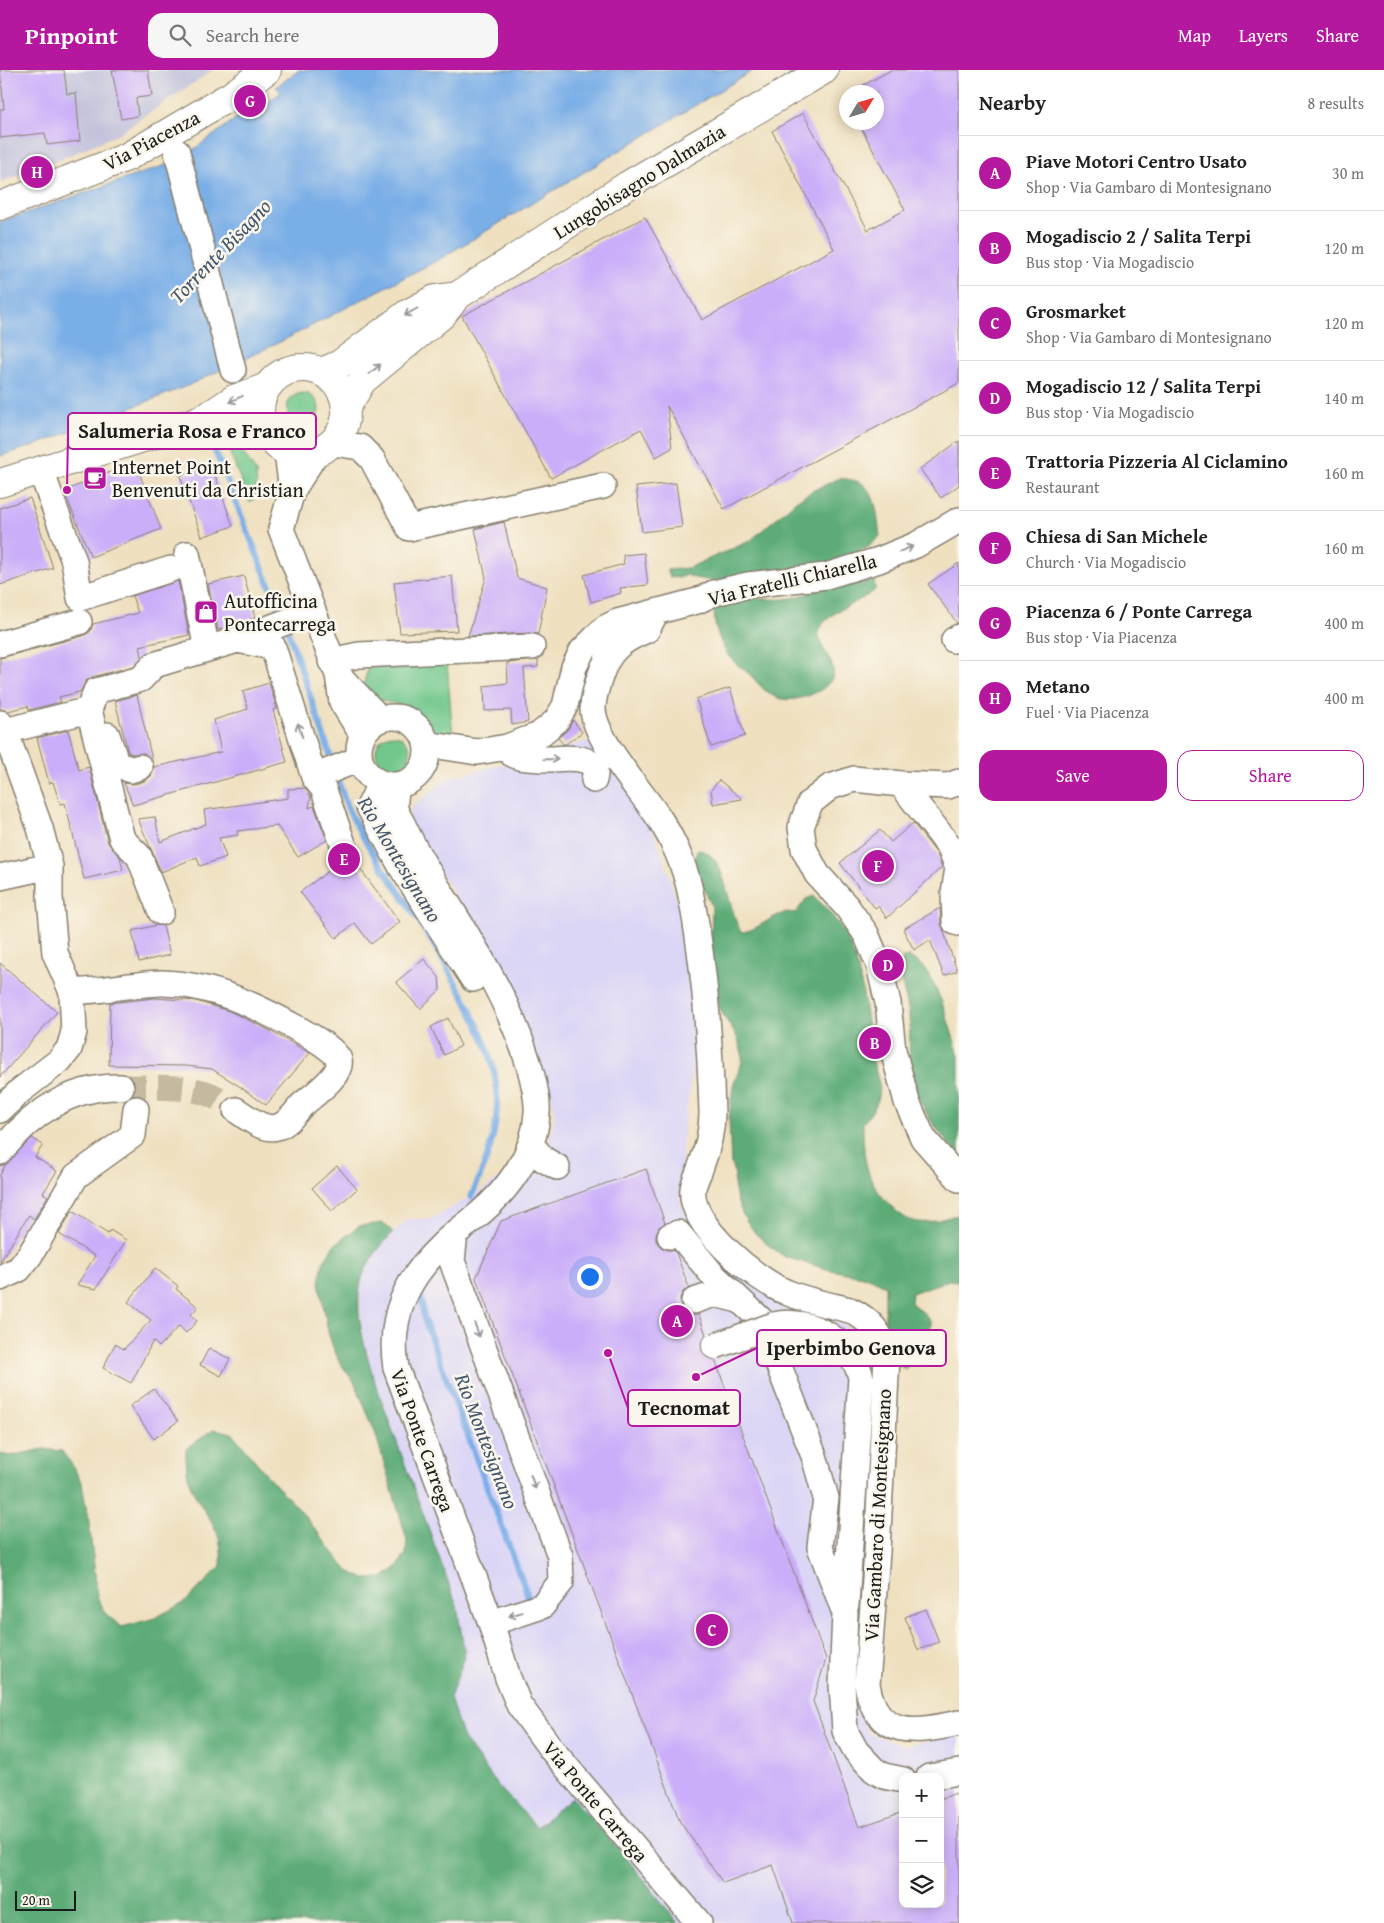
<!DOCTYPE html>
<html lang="en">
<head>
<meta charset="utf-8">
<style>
	:root { --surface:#fff; --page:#f6f6f6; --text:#222; --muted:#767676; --line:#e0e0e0; --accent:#b5179e }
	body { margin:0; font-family:"Gentium Book Plus",serif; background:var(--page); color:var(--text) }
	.controls { position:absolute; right:15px; bottom:15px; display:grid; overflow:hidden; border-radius:10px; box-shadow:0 2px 12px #0003 }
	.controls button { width:45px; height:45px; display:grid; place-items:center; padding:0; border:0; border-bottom:1px solid var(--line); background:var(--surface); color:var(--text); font:25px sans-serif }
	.compass { position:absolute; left:839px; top:15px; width:45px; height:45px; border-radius:50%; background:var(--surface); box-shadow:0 2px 12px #0003; rotate:52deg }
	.scale { position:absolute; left:15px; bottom:12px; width:61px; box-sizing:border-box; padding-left:5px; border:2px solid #1c1c1c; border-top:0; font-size:14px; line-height:18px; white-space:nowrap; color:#1c1c1c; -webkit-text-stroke:4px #fbf7ec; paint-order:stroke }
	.you { position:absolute; left:589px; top:1206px; width:18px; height:18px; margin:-12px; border:4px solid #fff; border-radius:50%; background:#1a73e8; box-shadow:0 0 0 8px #1a73e833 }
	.badge { display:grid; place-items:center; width:32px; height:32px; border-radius:50%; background:var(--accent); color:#fff; font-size:16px; font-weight:700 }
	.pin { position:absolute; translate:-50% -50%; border:2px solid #fff; box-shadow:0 1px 5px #0006 }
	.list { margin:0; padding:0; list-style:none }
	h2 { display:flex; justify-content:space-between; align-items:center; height:65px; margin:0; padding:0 20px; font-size:21px }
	h2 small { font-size:16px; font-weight:400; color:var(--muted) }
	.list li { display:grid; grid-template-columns:32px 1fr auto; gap:15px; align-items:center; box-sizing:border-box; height:75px; padding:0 20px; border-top:1px solid var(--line) }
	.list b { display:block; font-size:19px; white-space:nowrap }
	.list p { margin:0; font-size:16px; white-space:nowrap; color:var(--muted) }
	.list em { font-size:16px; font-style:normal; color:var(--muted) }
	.actions { display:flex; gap:10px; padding:15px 20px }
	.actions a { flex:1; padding:11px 0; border:1px solid var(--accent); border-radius:15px; text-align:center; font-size:18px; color:var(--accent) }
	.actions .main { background:var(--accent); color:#fff }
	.icon { flex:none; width:28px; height:28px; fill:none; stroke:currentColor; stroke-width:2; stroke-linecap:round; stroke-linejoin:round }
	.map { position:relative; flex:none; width:959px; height:1853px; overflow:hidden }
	header { display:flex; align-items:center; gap:30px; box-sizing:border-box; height:70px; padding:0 25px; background:var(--accent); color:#fff }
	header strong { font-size:24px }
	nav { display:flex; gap:28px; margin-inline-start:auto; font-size:18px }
	.search { width:350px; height:45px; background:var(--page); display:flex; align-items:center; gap:12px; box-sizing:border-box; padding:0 18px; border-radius:15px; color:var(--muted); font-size:19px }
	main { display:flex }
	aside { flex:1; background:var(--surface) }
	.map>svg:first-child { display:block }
	.built { fill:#dcd6f6; fill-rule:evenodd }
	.industrial { fill:#c2c2dc }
	.green { fill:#72c78c; stroke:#477254 }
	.forest { fill:#5dac78; stroke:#3c644a }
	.water { fill:#7aaee7; stroke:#4b6582 }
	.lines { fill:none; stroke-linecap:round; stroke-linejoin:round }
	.stream { stroke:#7aaee7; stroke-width:6 }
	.building { fill:#caaef9 }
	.minor-tunnel { stroke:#c5b99f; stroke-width:25; stroke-dasharray:25 12; stroke-linecap:butt }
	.minor-casing { stroke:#867e6e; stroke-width:28 }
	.major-casing { stroke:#867e6e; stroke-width:30 }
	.minor { stroke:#fff; stroke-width:25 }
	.major { stroke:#fff; stroke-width:28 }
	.minor-bridge-casing { stroke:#867e6e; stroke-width:28; stroke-linecap:butt }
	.minor-bridge { stroke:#fff; stroke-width:25 }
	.oneway { stroke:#999 }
	.labels { text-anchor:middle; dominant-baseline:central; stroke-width:5; stroke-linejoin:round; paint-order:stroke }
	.street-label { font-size:20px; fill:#1c1c1c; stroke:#fbf7ec }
	.poi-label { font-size:20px; fill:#1c1c1c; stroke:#fbf7ec; text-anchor:start }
	.water-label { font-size:21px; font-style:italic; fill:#42566d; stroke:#fbf7ec }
	.leader { fill:none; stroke:#b5179e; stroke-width:2 }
	.callout-dot { fill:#b5179e; stroke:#fbf7ec; stroke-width:2 }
	.callout { fill:#fbf7ec; stroke:#b5179e; stroke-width:2 }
	.callout-label { font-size:21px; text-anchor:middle; font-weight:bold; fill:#1c1c1c }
</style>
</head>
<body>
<header>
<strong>Pinpoint</strong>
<div class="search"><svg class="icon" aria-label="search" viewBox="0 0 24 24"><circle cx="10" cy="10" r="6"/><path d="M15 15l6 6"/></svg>Search here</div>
<nav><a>Map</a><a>Layers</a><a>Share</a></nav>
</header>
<main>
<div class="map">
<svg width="959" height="1853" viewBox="0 0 959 1853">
	<rect width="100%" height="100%" fill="#fbf7ec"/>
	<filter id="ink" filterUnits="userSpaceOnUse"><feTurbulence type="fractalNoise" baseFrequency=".02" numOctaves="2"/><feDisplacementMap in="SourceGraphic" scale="10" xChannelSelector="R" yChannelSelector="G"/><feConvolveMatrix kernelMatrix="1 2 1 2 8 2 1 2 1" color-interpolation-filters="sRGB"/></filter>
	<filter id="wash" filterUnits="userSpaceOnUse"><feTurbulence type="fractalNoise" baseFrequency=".0096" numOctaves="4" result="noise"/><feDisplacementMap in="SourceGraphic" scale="20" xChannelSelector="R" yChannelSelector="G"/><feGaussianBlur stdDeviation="1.12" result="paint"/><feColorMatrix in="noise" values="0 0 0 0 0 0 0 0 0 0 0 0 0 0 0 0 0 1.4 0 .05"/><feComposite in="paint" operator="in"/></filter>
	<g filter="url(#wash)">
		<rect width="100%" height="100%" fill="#efe0c0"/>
		<path class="built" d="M592,670L646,745L662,783L691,879L694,992L683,1065L680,1133L701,1164L727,1192L781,1236L829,1246L848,1257L862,1270L873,1289L868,1315L856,1603L859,1640L868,1663L905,1676L959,1663V1853H678L629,1791L572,1728L538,1757L499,1717L462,1666L450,1628L465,1586L457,1536L374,1310L365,1276L360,1244V1220L365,1199L380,1176L408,1149H431L479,1122L549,1075L555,1043L550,1021L506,912L410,752V739L446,709ZM903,1707H940V1834H903Z"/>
		<path class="industrial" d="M0,0H213L116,65L36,99L0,112Z"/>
		<path class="green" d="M287 339a16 16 0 1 1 32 0a16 16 0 1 1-32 0Z
			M237,374L256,402L257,425L250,433L228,378Z
			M447,593L453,668L437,666L427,650L405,636L374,629L363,617L368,597Z
			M376 682a17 17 0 1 1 34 0a17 17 0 1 1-34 0Z"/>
		<path class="forest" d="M840,408C846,409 854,410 859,412C878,421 877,449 880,466L867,478L826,495L713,511L695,508L687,505L679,508L670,507L667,500L688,498L750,471L796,431L814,420Z
			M874,511L875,520C859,533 828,541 820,559C812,579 852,599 822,619C810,627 789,633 775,627C764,622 756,610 747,602C742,598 736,594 732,590C723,581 707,545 718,535C732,523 768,531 785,529C803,527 819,518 836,514C849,512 862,513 874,511Z
			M698,779C703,781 708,783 712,787C726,801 730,843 741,862C761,861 774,839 796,843L806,829L814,826C825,837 837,850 845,864C856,886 862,913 865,938C868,951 867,966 870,979C877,1016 891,1020 863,1053C863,1087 865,1112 892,1137C899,1144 907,1151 918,1152C932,1154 945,1147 959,1145V1211L949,1210L912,1223L911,1233L925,1244L931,1252L929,1272L922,1275L918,1284L905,1299L897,1294L885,1252V1216L868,1207L830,1200L785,1187L768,1175L755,1163L744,1147L737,1131L734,1114L735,1105L731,1094L729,1049L733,1015L742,992V983L737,967L722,943L715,927L711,872L712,837L693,792Z
			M909,887L919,893L928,903L942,932L959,985V1085C936,1061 913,1030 910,995C908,979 911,962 909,945C907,926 896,907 903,888Z
			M383,1153L393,1162C383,1173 372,1186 365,1200C350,1234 365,1276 374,1310L457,1536L465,1586L450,1628L462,1666L499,1717L537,1757L572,1727L629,1791L678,1853H0V1384L10,1386L44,1379L62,1381L73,1396L82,1414L89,1453L98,1529L107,1545L122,1557L155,1548L185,1532L221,1496C224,1453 203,1448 190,1414C186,1402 186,1391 186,1379L214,1359L232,1363L272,1411L300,1440L348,1501L364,1509L382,1508L396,1498L406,1484L407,1470L375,1362L355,1313L340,1293L333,1277L328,1262L319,1212L323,1193L333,1176L359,1156Z"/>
		<path class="water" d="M299,0H754L438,190L284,270L187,316L36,375L0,386V152L169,94L189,83L245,42L249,46L281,22L276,17Z"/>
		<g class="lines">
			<path class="stream" d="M215,381L283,549
				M287,558L333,693
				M336,702C341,716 344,733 351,745C371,785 399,820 423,857C436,878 448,900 461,922C478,954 496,989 497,1025C499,1060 485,1097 471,1127
				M421,1224L424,1249L529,1529"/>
		</g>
		<g id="blocks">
			<path class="building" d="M0,0H64L67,24L76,23L80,71L47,75L45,63L0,68V39H4Z
				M112,0H148L152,26L136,28L138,46L121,49Z
				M891,0H959V313L724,439L667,336L672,378L656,387L641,359L551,408L462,246L645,147L702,250L834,179L772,61L803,43L868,160L905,140L858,52H876V22H851Z
				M959,371V415L941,428L920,399Z
				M135,392L161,459L91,487L64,421Z
				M211,394L233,456L202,467L180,406Z
				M676,413L682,457L642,462L636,417Z
				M30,428L53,498L0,515V438Z
				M504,452L517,508L547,517L538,564L531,563L468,566L486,508L475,459Z
				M644,483L648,515L620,518L621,523L591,532L584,505L624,494L623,485Z
				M959,493V553H957L928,514Z
				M244,506L255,548L218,560L208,514Z
				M452,506L457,561L400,563L394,512Z
				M178,511L189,565L140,576L142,587L133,596L92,607L86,611L80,622L59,627L61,632L29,640L28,636L8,641L0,639V588L83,566L90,562L93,554L138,543L132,526Z
				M538,590V597L524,598L528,652L512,655L511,640L485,641L484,616L508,613L507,593Z
				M269,613L277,639L273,640L287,692L133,735L124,713L134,714L145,711L151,706L154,697L221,682L214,650L248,639L243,621Z
				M730,618L745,666L711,677L696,629Z
				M137,625L152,690L144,683L132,684L128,682L115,631Z
				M573,650L582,662L566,674H563L558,668L568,659Z
				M68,660L79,700L89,697L108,773L120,787L123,800L84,809L65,733L60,734L53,712L49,713L37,668Z
				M719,710L742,729L713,734L711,720Z
				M305,718L311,727L309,738L314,736L327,770L298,787L277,756L237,761L238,765L219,768L226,787L200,796L197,787L161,802L138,749L155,747L160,772L206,754L204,740L288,728V719Z
				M913,753L937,784L942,797L887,848L878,836L875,838L840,793L880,760L891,772Z
				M355,792L400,852L371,874L355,853L336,868L300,822L338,794L344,796H350Z
				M940,838L941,853L957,901L944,906L930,870L914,880L903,859Z
				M157,855L163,856L170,885L139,892L132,861Z
				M424,889L439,907L440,920L420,939L396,912Z
				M0,893L57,942L0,1007Z
				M155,928L196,931L229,941L261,956L310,983L266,1035L236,1014L212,999L187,996L109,995L110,933Z
				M448,948L461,976L444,985L431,957Z
				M32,1068L43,1075L35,1087L57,1101L43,1123L48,1126L34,1149L29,1145L0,1192V1105L6,1094Z
				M337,1096L357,1119L332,1141L312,1118Z
				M646,1099L665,1153L659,1157L656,1164V1171L661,1177L667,1180H673L676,1183L689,1218L683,1222L680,1228L681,1236L684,1241L691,1245H699L706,1265L701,1273L702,1281L706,1287L715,1290L826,1589L813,1631L859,1757L903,1742V1834H940V1729L959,1722V1853H793L773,1795L723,1813L680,1752L476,1208L501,1151Z
				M72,1141L108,1164L110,1160L126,1170L96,1219L77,1215L95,1186L59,1164Z
				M155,1198L178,1216L176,1219L198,1237L191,1245L197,1251L186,1263L179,1256L159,1277L153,1271L131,1313L103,1298L115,1274L124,1279L151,1250L128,1232Z
				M209,1278L230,1289L221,1306L200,1295Z
				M154,1319L178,1351L154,1369L130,1336Z
				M926,1539L939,1572L918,1580L905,1547Z"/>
		</g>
	</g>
	<g filter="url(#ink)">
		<use href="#blocks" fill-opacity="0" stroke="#867e6e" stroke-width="1"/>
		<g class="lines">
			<path class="minor-tunnel" d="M121,1017C148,1018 180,1015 206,1023C217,1027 227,1034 236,1040"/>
			<g class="minor-casing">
				<path id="minor" d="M177,82L233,300
					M333,373L360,377L372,389L409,458L603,416
					M287,382L292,421
					M316,383L292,421L281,459L338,605L342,632L362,664
					M41,401L74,491L80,528L171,499
					M187,484L207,579
					M656,542L647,560C622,570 608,580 600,607C596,618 593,628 593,639C594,669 642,722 659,748C673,769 685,797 690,821C705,894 710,969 712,1043C712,1062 708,1078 701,1096C699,1103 694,1111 693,1119C688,1155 756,1210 786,1222C807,1231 829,1235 850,1240C871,1250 883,1265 887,1287L877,1482L867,1614C876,1670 916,1662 959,1653
					M237,570L273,577L314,707L323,718L346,782
					M954,570L959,567
					M0,574L79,552
					M331,591L359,585L532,577
					M338,605L380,649
					M96,621L89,640L122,769L139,786L161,842
					M96,621L141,609L154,595L237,570L313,542
					M359 681a34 34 0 1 1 68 0a34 34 0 1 1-68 0Z
					M0,653L5,661L40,758L50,796V828L55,883L72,922L74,962L69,979L59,991L20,1021L0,1040
					M5,661L89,640
					M107,665L116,692L130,700L140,697
					M426,674L477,682L507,677L539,665L556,651L565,636L574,597L582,581L605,558L617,552L697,531L714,523L748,515L826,506L879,490L916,475L959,450
					M507,677L512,684L519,687C528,688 538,689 547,689C563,689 602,682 594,710
					M314,707L359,689
					M959,712L948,716L901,714L854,709L830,717L810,733L801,757L804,779L817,804L847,837L866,864L879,895L888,933L893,980L907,1032L923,1068L959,1109
					M380,714L369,737L402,798L473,909
					M901,714L950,777L958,798L954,823L955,852L959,853
					M397,716C396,722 394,732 395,738C396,744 401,750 403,755C413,777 425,797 438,818C475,877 514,938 532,1006C535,1019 538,1031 537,1043C535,1084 508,1120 478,1145C467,1155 454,1163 443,1174C406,1209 388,1247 396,1298L491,1553L508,1608L519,1635L552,1680L699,1853
					M0,807L50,796
					M72,922C90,921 109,919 128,916C139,915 151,913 162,913C212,914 257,936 300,960C309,965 336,980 339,990C343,1005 312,1026 302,1035C295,1043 287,1055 277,1057C263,1061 247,1047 236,1040
					M531,1074L543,1089L557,1097
					M0,1082C31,1044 69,1016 121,1017
					M455,1163L452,1191L560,1486L561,1512L542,1536L491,1553
					M670,1166L678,1163L712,1204L761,1250L814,1386L826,1428L820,1477L845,1543L842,1615L845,1661L856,1681L874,1700L884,1706L903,1710
					M0,1208L19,1199L30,1185L76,1106L133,1065L136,1039
					M694,1231L715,1224L739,1230
					M774,1255C809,1246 854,1273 861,1308L846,1535
					M929,1707L959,1702"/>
			</g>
			<g class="major-casing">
				<path id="major" d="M0,136L127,87L232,25L267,0
					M260 341a43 43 0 1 1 86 0a43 43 0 1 1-86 0Z
					M322,302L340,294L407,244L435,229L456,226
					M346,338L362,311L442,245L457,226L628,115L824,0
					M208,346L218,350L242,353L264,361
					M0,413L194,352L208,346L234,329L267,317"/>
			</g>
			<use href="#minor" class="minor"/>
			<use href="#major" class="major"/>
			<g class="minor-bridge-casing">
				<path id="minor-bridge" d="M715,1276L774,1255"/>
			</g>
			<use href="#minor-bridge" class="minor-bridge"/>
		</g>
		<defs><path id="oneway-shaft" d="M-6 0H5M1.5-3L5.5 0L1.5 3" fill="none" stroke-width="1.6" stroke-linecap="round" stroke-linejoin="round" transform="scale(1.25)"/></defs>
		<g class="oneway">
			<use href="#oneway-shaft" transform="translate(411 242) rotate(150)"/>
			<use href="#oneway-shaft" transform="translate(375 299) rotate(-41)"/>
			<use href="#oneway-shaft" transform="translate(236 329) rotate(155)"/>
			<use href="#oneway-shaft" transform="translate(906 479) rotate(-22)"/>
			<use href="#oneway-shaft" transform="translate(300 660) rotate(-108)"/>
			<use href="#oneway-shaft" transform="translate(551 689) rotate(-1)"/>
			<use href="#oneway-shaft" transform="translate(477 1260) rotate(70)"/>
			<use href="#oneway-shaft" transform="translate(533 1412) rotate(70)"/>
			<use href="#oneway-shaft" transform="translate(516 1544) rotate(162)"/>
		</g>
	</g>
	<defs>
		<g id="cafe-square" transform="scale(1.25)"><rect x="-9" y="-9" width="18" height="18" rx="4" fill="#b5179e" stroke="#fbf7ec"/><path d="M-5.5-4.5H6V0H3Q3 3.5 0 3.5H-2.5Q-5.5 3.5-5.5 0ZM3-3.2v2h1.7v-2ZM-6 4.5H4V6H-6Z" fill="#fff"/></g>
		<g id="shop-square" transform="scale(1.25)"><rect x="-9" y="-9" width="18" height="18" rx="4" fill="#b5179e" stroke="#fbf7ec"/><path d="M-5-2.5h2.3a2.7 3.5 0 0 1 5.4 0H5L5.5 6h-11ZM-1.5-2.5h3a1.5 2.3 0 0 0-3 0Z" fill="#fff"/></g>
	</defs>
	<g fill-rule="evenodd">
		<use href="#cafe-square" x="95" y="408"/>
		<use href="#shop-square" x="206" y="542"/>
	</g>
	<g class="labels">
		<g class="street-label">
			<text transform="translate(151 70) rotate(-28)">Via Piacenza</text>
			<text transform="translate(639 111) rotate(-32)">Lungobisagno Dalmazia</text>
			<text transform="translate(792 509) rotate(-13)">Via Fratelli Chiarella</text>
			<text transform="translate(423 1370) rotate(70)">Via Ponte Carrega</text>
			<text transform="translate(877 1445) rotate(-87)">Via Gambaro di Montesignano</text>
			<text transform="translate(596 1731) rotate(50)">Via Ponte Carrega</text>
		</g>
		<g class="poi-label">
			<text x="112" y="396">Internet Point<tspan x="112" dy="23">Benvenuti da Christian</tspan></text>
			<text x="224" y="530">Autofficina<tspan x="224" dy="23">Pontecarrega</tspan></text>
		</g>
		<g class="water-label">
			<text transform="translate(220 181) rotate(-46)">Torrente Bisagno</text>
			<text transform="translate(400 789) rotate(59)">Rio Montesignano</text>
			<text transform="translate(487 1371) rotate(69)">Rio Montesignano</text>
		</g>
	</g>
	<path class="leader" d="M67 420L68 361M696 1307L757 1278M608 1283L628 1338"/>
	<g class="callout-dot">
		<circle cx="67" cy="420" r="5"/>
		<circle cx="696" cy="1307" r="5"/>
		<circle cx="608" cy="1283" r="5"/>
	</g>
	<g class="callout">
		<rect x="68" y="343" width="248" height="36" rx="5"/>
		<rect x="757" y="1260" width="189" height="36" rx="5"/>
		<rect x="628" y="1320" width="112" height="36" rx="5"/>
	</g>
	<g class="callout-label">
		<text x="192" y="368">Salumeria Rosa e Franco</text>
		<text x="851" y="1285">Iperbimbo Genova</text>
		<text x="684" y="1345">Tecnomat</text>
	</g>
</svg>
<div class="controls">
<button>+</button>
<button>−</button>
<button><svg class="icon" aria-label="layers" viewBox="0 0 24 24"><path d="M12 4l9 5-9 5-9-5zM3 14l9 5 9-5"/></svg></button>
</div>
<svg class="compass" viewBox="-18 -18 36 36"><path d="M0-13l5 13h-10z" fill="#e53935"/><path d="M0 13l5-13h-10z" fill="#767676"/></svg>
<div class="scale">20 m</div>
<div class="you"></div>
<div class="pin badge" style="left:677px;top:1251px">A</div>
<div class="pin badge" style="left:875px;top:973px">B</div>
<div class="pin badge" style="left:712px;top:1560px">C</div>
<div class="pin badge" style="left:888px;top:895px">D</div>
<div class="pin badge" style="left:344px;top:789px">E</div>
<div class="pin badge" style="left:878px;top:796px">F</div>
<div class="pin badge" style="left:250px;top:31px">G</div>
<div class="pin badge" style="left:37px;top:102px">H</div>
</div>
<aside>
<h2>Nearby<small>8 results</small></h2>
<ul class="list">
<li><span class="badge">A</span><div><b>Piave Motori Centro Usato</b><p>Shop · Via Gambaro di Montesignano</p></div><em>30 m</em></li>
<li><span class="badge">B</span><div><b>Mogadiscio 2 / Salita Terpi</b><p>Bus stop · Via Mogadiscio</p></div><em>120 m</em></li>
<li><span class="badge">C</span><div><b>Grosmarket</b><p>Shop · Via Gambaro di Montesignano</p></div><em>120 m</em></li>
<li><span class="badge">D</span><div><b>Mogadiscio 12 / Salita Terpi</b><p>Bus stop · Via Mogadiscio</p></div><em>140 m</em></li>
<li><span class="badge">E</span><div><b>Trattoria Pizzeria Al Ciclamino</b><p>Restaurant</p></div><em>160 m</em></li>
<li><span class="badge">F</span><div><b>Chiesa di San Michele</b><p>Church · Via Mogadiscio</p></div><em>160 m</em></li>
<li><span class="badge">G</span><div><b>Piacenza 6 / Ponte Carrega</b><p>Bus stop · Via Piacenza</p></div><em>400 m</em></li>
<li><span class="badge">H</span><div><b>Metano</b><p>Fuel · Via Piacenza</p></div><em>400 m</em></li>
</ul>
<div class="actions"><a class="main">Save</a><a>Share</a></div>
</aside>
</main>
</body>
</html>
